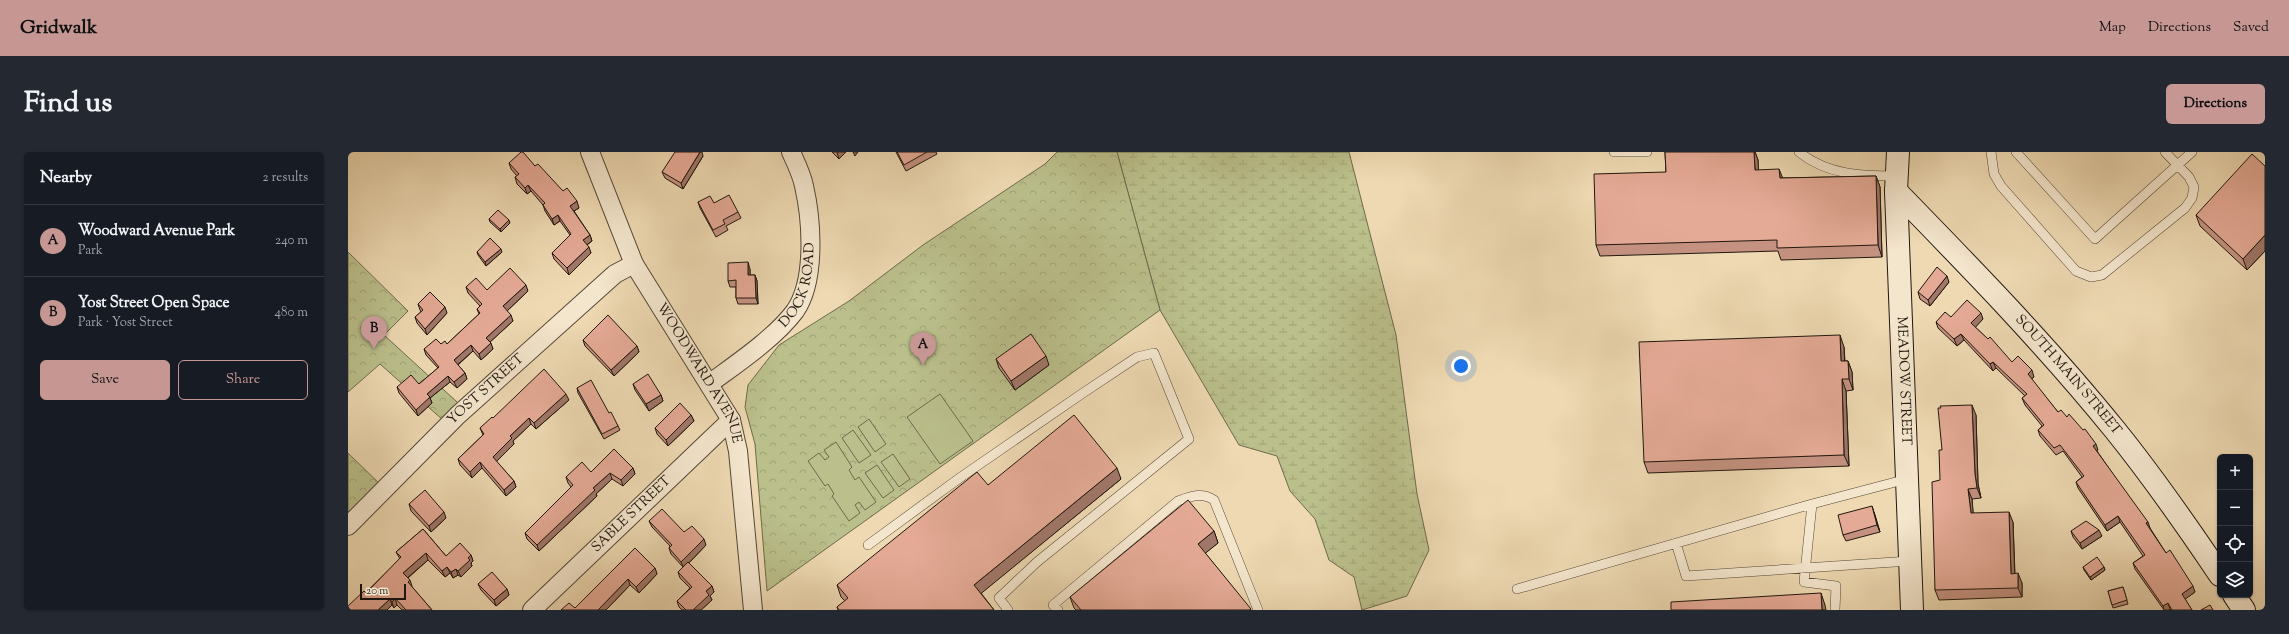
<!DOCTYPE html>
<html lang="en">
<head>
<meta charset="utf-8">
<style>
	:root { --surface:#171b24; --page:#242831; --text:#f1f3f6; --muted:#9ea1a6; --line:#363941; --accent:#c59692 }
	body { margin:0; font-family:"Sorts Mill Goudy",serif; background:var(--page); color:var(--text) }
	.controls { position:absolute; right:12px; bottom:12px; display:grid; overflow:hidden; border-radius:6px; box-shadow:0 1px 3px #0004 }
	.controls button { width:36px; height:36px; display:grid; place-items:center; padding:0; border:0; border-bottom:1px solid var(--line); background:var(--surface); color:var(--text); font:20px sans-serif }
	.scale { position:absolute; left:12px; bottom:10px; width:46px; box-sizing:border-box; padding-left:4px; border:2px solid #20170e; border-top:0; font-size:11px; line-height:14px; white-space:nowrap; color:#20170e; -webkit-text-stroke:3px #f4e6cd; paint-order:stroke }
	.you { position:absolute; left:1113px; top:214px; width:14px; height:14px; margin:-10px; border:3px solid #fff; border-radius:50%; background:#1a73e8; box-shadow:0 0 0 6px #1a73e833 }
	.badge { display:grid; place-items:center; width:26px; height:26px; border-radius:50%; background:var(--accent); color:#111; font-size:13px; font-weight:700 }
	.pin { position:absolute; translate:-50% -33px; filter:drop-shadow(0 1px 2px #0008) }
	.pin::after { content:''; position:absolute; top:21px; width:14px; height:12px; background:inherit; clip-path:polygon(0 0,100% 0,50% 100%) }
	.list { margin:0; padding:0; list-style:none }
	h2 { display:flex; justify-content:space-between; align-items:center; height:52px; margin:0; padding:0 16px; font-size:17px }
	h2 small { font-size:13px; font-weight:400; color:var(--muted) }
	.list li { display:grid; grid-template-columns:26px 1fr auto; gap:12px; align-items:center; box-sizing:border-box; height:72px; padding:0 16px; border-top:1px solid var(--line) }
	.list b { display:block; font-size:15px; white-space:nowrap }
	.list p { margin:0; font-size:13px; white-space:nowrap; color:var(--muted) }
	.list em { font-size:13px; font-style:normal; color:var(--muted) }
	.actions { display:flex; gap:8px; padding:12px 16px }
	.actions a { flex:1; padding:9px 0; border:1px solid var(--accent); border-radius:6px; text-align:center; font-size:14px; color:var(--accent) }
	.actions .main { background:var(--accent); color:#111 }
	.icon { flex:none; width:22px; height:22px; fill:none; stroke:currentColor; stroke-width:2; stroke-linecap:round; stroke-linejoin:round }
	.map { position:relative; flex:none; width:1917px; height:458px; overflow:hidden; border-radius:6px }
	header { display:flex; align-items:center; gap:24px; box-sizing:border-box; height:56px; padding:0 20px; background:var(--accent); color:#111 }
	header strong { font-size:19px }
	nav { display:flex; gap:22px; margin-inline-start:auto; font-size:14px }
	.intro { display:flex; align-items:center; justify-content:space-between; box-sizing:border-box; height:96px; padding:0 24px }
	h1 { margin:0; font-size:28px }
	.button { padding:10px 18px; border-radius:6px; background:var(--accent); color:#111; font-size:14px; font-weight:700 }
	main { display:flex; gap:24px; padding:0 24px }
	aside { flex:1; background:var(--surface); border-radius:6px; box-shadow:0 1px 3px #0004 }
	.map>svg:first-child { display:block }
	.wetland { fill:url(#wetland-marsh); stroke:#6d6b4c }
	.park { fill:url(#park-crowns); stroke:#6d6b4c }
	.pitch { fill:#babf8b; stroke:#6d6b4c }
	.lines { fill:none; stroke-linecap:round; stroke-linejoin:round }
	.service-casing { stroke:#544837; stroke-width:10 }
	.minor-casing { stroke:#544837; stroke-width:20 }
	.secondary-casing { stroke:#20170e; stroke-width:24 }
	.service { stroke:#f4e6cd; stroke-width:9 }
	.minor { stroke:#f4e6cd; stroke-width:18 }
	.secondary { stroke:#f4e6cd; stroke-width:22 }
	.wall { fill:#c59281; stroke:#20170e }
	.shaded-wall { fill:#a07769; stroke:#20170e }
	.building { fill:#e5aa96; stroke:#20170e }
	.labels { text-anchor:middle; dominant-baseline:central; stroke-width:3.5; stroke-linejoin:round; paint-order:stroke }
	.street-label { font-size:14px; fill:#20170e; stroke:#f4e6cd }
</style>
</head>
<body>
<header>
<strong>Gridwalk</strong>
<nav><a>Map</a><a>Directions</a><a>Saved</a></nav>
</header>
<div class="intro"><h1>Find us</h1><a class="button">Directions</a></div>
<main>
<aside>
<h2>Nearby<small>2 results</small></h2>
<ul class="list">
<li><span class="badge">A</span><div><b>Woodward Avenue Park</b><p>Park</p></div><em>240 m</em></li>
<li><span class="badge">B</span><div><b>Yost Street Open Space</b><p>Park · Yost Street</p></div><em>480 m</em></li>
</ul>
<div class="actions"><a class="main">Save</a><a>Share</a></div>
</aside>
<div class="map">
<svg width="1917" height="458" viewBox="0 0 1917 458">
	<defs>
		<pattern id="wetland-marsh" width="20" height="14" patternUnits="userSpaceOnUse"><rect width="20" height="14" fill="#babf8b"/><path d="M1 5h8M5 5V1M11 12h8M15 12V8" fill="none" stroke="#a0a377"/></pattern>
		<pattern id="park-crowns" width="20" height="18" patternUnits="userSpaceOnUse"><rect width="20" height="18" fill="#babf8b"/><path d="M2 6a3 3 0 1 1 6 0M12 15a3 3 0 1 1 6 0" fill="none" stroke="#a0a377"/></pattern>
	</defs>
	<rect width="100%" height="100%" fill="#eed9b2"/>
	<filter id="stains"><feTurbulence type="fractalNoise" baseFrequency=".005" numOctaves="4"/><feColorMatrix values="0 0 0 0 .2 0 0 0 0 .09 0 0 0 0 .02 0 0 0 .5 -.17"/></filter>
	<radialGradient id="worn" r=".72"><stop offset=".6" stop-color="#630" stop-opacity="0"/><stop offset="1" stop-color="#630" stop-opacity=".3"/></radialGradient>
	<path class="wetland" d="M769,0H1001L1048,183L1069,342L1081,398L1059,444L1014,458L1006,425L981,408L967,367L942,339L929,304L891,293L812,158Z"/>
	<path class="park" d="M709,0H769L812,158L419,439L407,292L397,255L400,233L431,193L501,149L575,93L697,12Z
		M0,100L60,159L36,183L121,261L105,277L32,212L0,240Z
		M0,301L41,341L0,382Z"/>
	<path class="pitch" d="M592,242L625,289L592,312L559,265Z
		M521,267L538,292L527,300L510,275Z
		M505,278L523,303L511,311L494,286Z
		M488,290L504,315L501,318L507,328L511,325L528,350L517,358L511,350L507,353L512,361L501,369L484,344L486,342L480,332L477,334L460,309L471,301L477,308L481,305L476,298Z
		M545,302L562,327L551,335L533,310Z
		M529,313L546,338L535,346L517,321Z"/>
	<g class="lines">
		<g class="service-casing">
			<path id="service" d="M1266,0H1299
				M1451,0C1479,23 1514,24 1549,24
				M1643,0L1646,22L1653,34L1728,119L1743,125L1754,123L1837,56L1844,46L1846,35L1841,25L1817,0
				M1668,0L1747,87L1844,0
				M1328,391L1338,424L1562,409
				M520,393L613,325L732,243L789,205L806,201L841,287L689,410L651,446L660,458
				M1169,437L1464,352
				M710,458L705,453L830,349C844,344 854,340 866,348L910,458
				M1487,458L1488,434L1456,430L1464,352L1559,327"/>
		</g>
		<g class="minor-casing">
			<g id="minor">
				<path id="s1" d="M242,0L286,112L383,268L390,299L405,458"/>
				<path id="s2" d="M361,232C388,212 427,186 447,159C468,129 464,69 456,34C454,23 448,11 443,0"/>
				<path id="s3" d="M0,374L110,263L267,122L286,112"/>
				<path id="s4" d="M184,458L383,268"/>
			</g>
		</g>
		<g class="secondary-casing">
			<g id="secondary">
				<path id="s5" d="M1550,0L1548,39L1564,458"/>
				<path id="s6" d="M1548,39C1624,117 1699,194 1767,278C1805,325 1839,374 1872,423"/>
				<path d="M1886,443L1896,458"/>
			</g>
		</g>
		<use href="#service" class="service"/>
		<use href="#minor" class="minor"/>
		<use href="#secondary" class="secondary"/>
	</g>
	<path class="wall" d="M484,0H498L491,7Z
		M548,0H588L589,2L558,19Z
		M1317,0H1407L1410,8V18L1435,26L1528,24L1532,35L1534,105L1433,108L1430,99L1252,104L1248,93L1318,20Z
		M355,4L335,37L317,26L314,20Z
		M161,11L187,14L215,39L231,56L226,59L242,83L244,89L239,93L243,101L221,123L206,107L204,101L222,83L212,69L206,73L197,59L195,53L183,39L179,42L169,32L167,25L169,24L163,17Z
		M1917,14V99L1899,118L1852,74L1848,63Z
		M350,50L366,51L390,60L393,66L378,74L380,78L368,85L352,56Z
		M141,67L162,71L153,80L142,70Z
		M129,100H154L138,114L130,103Z
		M402,117V123H407L409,129L410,152H390L388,146V135H382L380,129Z
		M1601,130L1582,154L1572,147L1570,140Z
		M118,135L139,138L180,139L159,159L165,169L142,190L145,197L133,208L125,199L110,213L117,221L119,227L109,236L102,230L82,246L84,251L70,264L51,241L49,235L71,232L90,216L78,203L76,197L93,192H99L131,162L129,157L132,154L120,141Z
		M70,152L99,161L79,183L69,171L67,165L73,160L72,158Z
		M1603,165L1635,167L1627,175L1664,210L1686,225L1683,227L1710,260L1750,298L1749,299L1802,376L1818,401L1847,440L1837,447L1844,458H1823L1822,457L1821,458H1816L1787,417L1785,411L1795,404L1772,370L1759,379L1730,336L1728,330L1734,325L1715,299L1708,303L1692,284L1690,278L1694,274L1677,253L1674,246L1677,244L1648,216L1645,219L1616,188L1609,194L1590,176L1588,170Z
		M235,188L289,194L291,200L266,224L237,194Z
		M1496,195L1497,209H1500L1504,220L1505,238L1498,239L1501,314L1300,321L1296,310Z
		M648,207L701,213L667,238L651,216Z
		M285,232L313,243L315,249L301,259L287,238Z
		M229,236L261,261L270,274L272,278L256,287L230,241Z
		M221,248L188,277L183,272L165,289L166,292L148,309L166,329L168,335L158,344L134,316L124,326L112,313L110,307L135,283L132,276L145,266Z
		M343,263L346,269L320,294L309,282L307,276Z
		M1628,263L1630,332L1633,346L1624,347L1625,361L1665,370L1667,422L1674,431V445L1591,448L1587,438L1594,298Z
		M285,316L287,322L275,334L264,327L248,342L249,344L191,399L179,387L177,381L223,335L220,331L218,325L243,320Z
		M773,327L633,441L646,458H490L489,455L497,449L493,445L489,433L640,333Z
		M61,352L98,366L83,380L63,359Z
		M1526,360L1532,380L1498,389L1495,383Z
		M301,369L336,380L358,393L341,411L364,434L366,440L362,444L364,448L353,458H334L331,455L329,449L342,436L332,426L330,420L335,415L323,402L321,396L322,394L304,375Z
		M75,377L98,404L123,403L125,409L123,411L124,414L113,425L110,423L105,426L102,421L97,425L80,408L60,426L64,435L84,458H54L49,453L46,456L44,453L39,458H0L52,407L48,400Z
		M866,379L870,391L857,401L903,458H728L726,456L722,445Z
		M1723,379L1754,384L1734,397L1725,385Z
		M287,396L307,416L309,422L291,441L282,433L258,458H213L227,456Z
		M1735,415H1756L1757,418L1743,428L1736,418Z
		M130,432L159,437L161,443L148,454L133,438Z
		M1775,435L1780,452L1765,456L1760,439Z"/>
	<path class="shaded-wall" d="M352,0H354L355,4L335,37L333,31Z
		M489,0H498L491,7Z
		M505,0H510L507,4Z
		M1406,0H1407L1410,8L1411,29L1407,18Z
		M1431,17L1436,29L1432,26Z
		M1528,24L1532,35L1534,105L1530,93Z
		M180,33L183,39L179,42L177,36Z
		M229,49L231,56L224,60L222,54Z
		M210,63L212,69L206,73L204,67Z
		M161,68L162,71L153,80L152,77Z
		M242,83L244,89L237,94L235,88Z
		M1917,83V99L1899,118L1895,107Z
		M241,95L243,101L221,123L219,116Z
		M153,97L154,100L138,114L137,110Z
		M400,110L402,117V129L400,123Z
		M407,123L409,129L410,152L408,146Z
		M1599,124L1601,130L1582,154L1580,148Z
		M178,133L180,139L158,160L155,154Z
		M97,155L99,161L79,183L77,177Z
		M1633,161L1635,167L1625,178L1623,171Z
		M163,163L165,169L140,192L138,186Z
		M1613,182L1616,188L1609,194L1606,187Z
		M1492,183L1496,195L1497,220L1493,209Z
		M143,191L145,197L133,208L131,202Z
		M123,193L125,199L108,214L106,208Z
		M289,194L291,200L266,224L263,218Z
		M698,204L701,213L667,238L663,229Z
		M1500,209L1504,220L1505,238L1501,227Z
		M1645,210L1648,216L1645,219L1642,212Z
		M1684,218L1686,225L1682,228L1680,222Z
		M117,221L119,227L109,236L106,230Z
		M100,224L102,230L82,246L84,251L70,264L68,258L79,242Z
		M1494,227L1498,239L1501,314L1496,303Z
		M218,242L221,248L188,277L186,271Z
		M313,243L315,249L301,259L298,252Z
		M1624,253L1628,263L1630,332L1633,346L1629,336L1627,322Z
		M343,263L346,269L320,294L318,288Z
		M181,266L183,272L165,289L166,292L147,311L145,305L162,284Z
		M1748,292L1750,298L1747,300L1745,294Z
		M132,310L134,316L124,326L122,320Z
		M285,316L287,322L275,334L273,328Z
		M769,316L773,327L630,444L626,433Z
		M262,321L264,327L248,342L249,344L191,399L189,393L245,336Z
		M166,329L168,335L158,344L156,338Z
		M1620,337L1624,347L1626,371L1623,361Z
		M1524,354L1526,360L1532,380L1529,373Z
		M96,360L98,366L83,380L81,374Z
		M1661,360L1665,370L1667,432L1663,422Z
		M1770,364L1772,370L1759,379L1757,373Z
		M1800,370L1802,376L1800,377L1798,371Z
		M1751,378L1754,384L1734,397L1732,391Z
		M866,379L870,391L854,404L850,392Z
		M356,387L358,393L336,416L333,410Z
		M78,401L80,408L58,427L55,421Z
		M123,403L125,409L123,411L124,414L113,425L110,419L120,406Z
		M99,415L102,421L97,425L94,419Z
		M1756,415L1757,418L1743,428L1742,425Z
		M307,416L309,422L291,441L288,435Z
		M108,417L110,423L105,426L103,420Z
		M1670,421L1674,431V445L1670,436Z
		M280,427L282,433L258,458H250Z
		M62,428L64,434L63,436L60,430Z
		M364,434L366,440L362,444L364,448L353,458H345L358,439Z
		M1845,434L1847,440L1836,448L1834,442Z
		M159,437L161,443L148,454L146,448Z
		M1473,441L1477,453L1478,458H1474Z
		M47,446L49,453L46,456L44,450Z
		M42,447L44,453L39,458H30Z
		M1820,451L1822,457L1821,458H1816L1815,454Z"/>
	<path class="building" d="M173,0H175L187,14L190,12L215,39L219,36L229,49L222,54L242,83L235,88L241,95L219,116L204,101L223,82L210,63L204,67L195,53L197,51L180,33L177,36L167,25L171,22L161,11Z
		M327,0H352L333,31L314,20Z
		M549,0H579L556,13Z
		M1317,0H1406L1407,18L1431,17L1432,26L1528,24L1530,93L1429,96V88L1248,93L1246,22L1318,20Z
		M1904,2L1917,14V83L1895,107L1848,63Z
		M381,43L390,60L375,68L377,72L365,78L350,50L362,44L366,51Z
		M150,58L161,68L152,77L141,67Z
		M142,86L153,97L137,110L129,100Z
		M400,110V123H407L408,146H388V128L380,129V111Z
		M1589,115L1599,124L1580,148L1570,140Z
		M162,116L178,133L155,154L163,163L138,186L143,191L131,202L123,193L106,208L117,221L106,230L100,224L79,242L82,245L68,258L49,235L63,223L71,232L91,215L76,197L88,187L93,192L97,189L99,192L132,161L129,157L134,152L118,135L128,126L139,138Z
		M82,140L97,155L77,177L67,165L75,158L70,152Z
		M1619,148L1633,161L1623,171L1640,187L1642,185L1664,210L1670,204L1684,218L1680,222L1710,260L1713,258L1719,265L1721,262L1735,278L1737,277L1748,292L1745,294L1800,370L1798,371L1818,401L1822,398L1845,434L1834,442L1844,458H1824L1820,451L1815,454L1785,411L1797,403L1770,364L1757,373L1728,330L1736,324L1712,293L1706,296L1690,278L1696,273L1674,246L1679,242L1645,210L1642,212L1613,182L1606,187L1588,170L1597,160L1603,165Z
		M260,163L289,194L263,218L235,188Z
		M683,182L698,204L663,229L648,207Z
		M1492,183L1493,209H1500L1501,227H1494L1496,303L1296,310L1291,190Z
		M196,217L218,242L186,271L181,266L162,284L164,286L145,305L166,329L156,338L132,310L122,320L110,307L136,282L132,276L144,265L145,266Z
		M300,222L313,243L298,252L285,232Z
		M243,228L261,261L263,260L270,274L254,282L229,236Z
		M332,251L343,263L318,288L307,276Z
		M1624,253L1627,322L1629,336L1620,337L1623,361L1661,360L1663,422L1670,421V436L1587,438L1584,330L1592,328L1591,298H1594L1590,256H1593L1592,254Z
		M726,263L769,316L626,433L646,458H491L489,455L500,446L489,433L629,320L640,333Z
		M266,297L285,316L273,328L262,321L245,336L247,338L189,393L177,381L225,333L218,325L234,310L243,320Z
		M77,338L96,360L81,374L61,352Z
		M840,348L866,379L850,392L903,457L901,458H733L722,445Z
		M1524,354L1529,373L1495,383L1490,363Z
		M314,357L336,380L344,374L356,387L333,410L321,396L324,393L301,369Z
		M1738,369L1751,378L1732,391L1723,379Z
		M75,377L98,404L112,391L123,403L120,406L122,408L110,419L108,417L103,420L99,415L94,419L78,401L55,421L62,428L60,430L84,458H58L47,446L44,450L42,447L30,458H0V454L16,439L18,441L53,405L48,400Z
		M287,396L307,416L288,435L280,427L250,458H213L221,451L227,456Z
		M1749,405L1756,415L1742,425L1735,415Z
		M340,410L364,434L358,439L361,443L345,458H338L329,449L344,435L330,420Z
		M144,420L159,437L146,448L130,432Z
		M1775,435L1779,448L1764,453L1760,439Z
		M1473,441L1474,458H1323V450Z
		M1862,453L1865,458H1853Z"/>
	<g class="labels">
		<g class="street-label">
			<text stroke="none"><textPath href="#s2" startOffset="139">DOCK ROAD</textPath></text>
			<text stroke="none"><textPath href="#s1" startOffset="248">WOODWARD AVENUE</textPath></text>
			<text stroke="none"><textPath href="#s6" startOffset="252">SOUTH MAIN STREET</textPath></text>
			<text stroke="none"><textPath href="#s5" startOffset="229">MEADOW STREET</textPath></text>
			<text stroke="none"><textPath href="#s3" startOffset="194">YOST STREET</textPath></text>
			<text stroke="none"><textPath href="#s4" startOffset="138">SABLE STREET</textPath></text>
		</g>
	</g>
	<rect width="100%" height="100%" filter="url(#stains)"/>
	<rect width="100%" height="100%" fill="url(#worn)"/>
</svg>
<div class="controls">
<button>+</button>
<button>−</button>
<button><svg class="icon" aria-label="locate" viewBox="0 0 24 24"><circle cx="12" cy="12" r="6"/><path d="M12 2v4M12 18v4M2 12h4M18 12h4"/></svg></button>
<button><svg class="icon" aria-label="layers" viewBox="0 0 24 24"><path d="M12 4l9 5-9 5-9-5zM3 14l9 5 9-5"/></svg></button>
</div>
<div class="scale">20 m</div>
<div class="you"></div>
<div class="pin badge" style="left:575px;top:213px">A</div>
<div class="pin badge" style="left:26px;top:197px">B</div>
</div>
</main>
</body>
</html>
